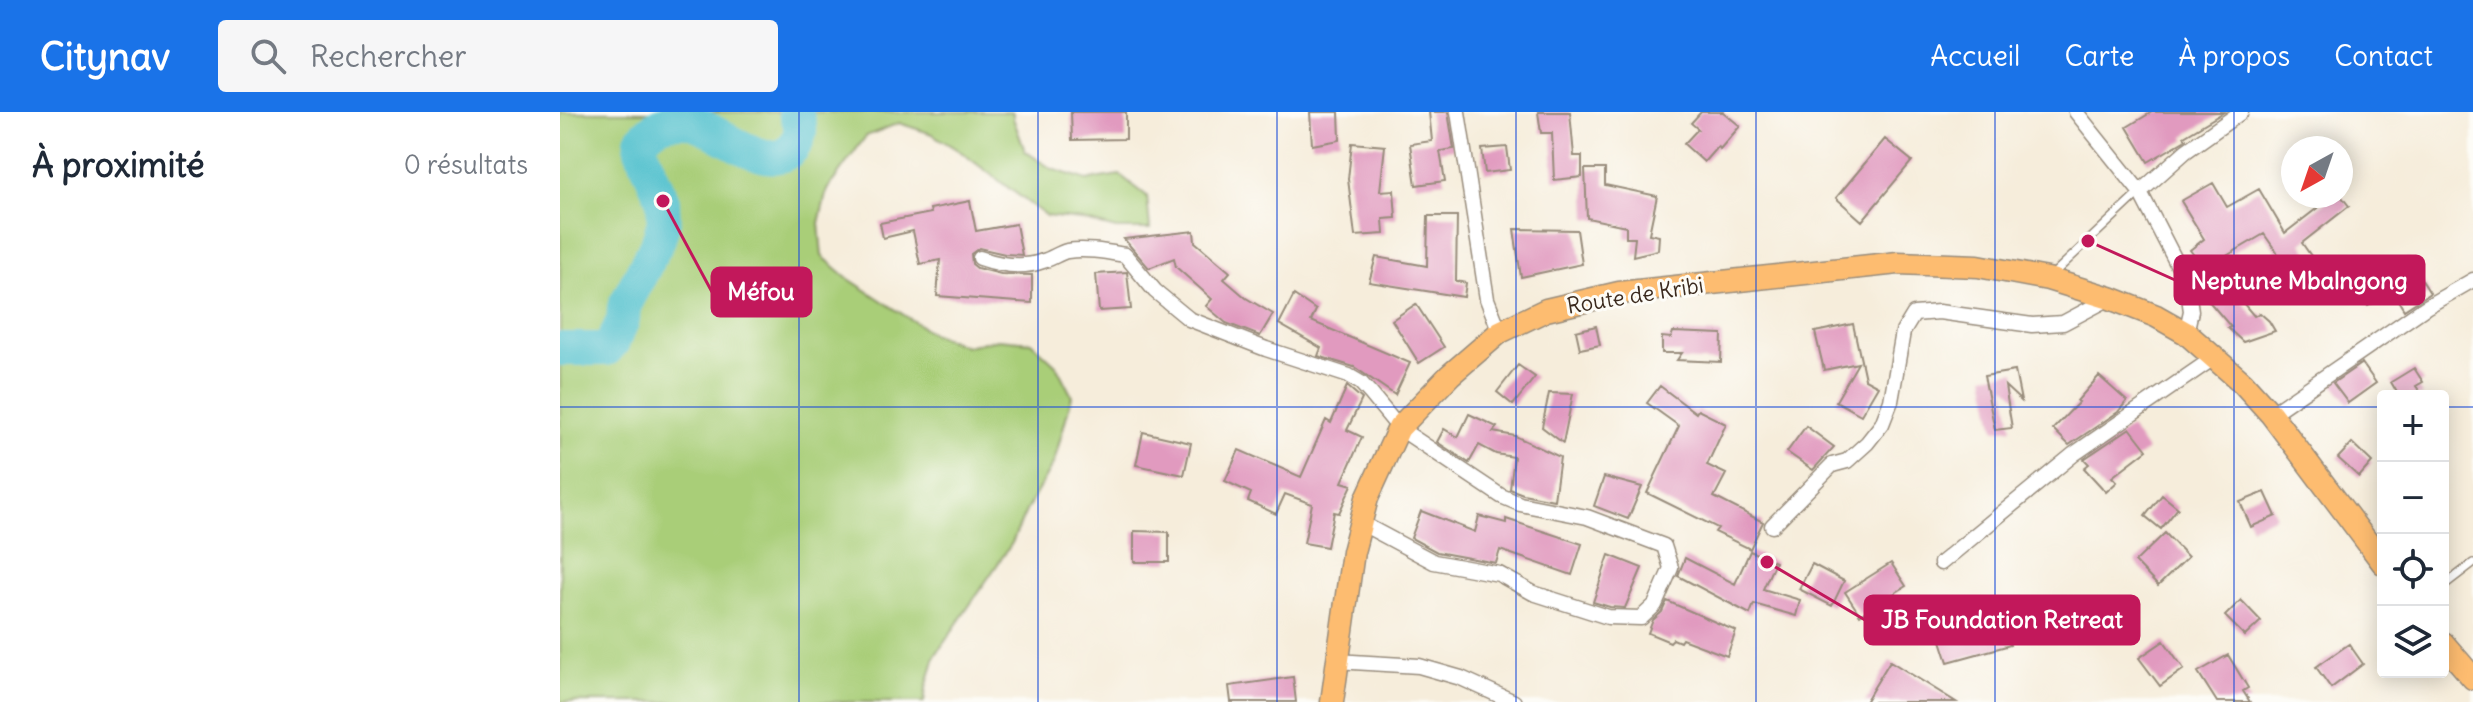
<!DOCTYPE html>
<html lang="fr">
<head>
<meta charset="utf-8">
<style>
	:root { --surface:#fff; --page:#f6f6f7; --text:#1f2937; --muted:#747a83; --line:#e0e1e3; --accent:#1a73e8 }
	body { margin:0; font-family:Delius,sans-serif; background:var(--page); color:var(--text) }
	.controls { position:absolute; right:24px; bottom:24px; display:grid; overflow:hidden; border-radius:8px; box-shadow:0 4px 20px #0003 }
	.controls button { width:72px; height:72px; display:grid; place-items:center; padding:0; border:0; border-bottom:2px solid var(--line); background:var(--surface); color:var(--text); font:40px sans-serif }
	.compass { position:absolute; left:1721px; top:24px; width:72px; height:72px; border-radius:50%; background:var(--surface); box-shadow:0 4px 20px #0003; rotate:220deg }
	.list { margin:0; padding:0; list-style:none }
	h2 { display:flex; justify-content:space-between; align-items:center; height:104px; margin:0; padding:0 32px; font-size:34px }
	h2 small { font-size:26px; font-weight:400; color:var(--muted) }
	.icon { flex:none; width:44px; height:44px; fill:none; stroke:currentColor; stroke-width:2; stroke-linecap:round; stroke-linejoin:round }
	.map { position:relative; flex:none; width:1913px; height:590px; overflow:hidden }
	header { display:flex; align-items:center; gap:48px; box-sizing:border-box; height:112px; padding:0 40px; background:var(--accent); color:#fff }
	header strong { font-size:38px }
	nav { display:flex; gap:44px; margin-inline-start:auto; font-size:28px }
	.search { width:560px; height:72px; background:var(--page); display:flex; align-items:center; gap:20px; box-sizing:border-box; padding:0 28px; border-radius:8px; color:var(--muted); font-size:30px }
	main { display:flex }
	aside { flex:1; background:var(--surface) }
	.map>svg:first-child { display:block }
	.green { fill:#a9ce78; stroke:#727c4b; stroke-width:2 }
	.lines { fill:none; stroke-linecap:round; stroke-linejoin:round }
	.river { stroke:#56c2cf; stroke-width:34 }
	.building { fill:#e19abf }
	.lane-casing { stroke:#988c7c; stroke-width:10 }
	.street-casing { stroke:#988c7c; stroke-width:17 }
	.primary-casing { stroke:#988c7c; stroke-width:25 }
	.lane { stroke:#fff; stroke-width:7 }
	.street { stroke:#fff; stroke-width:14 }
	.primary { stroke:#fdbc6f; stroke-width:22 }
	.grid { fill:none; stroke:#1d4ed8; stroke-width:2; stroke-opacity:0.55 }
	.labels { text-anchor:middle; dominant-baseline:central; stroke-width:6; stroke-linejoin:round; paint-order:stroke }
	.street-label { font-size:22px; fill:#3b2a1e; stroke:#fdfcf7 }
	.leader { fill:none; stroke:#c2185b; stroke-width:3 }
	.callout-dot { fill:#c2185b; stroke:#fdfcf7; stroke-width:3 }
	.callout { fill:#c2185b; stroke:#c2185b; stroke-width:3 }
	.callout-label { font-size:24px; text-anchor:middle; font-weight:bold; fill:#fff }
</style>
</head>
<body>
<header>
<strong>Citynav</strong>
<div class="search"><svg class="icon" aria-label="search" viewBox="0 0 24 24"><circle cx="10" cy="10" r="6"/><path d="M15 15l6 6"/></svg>Rechercher</div>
<nav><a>Accueil</a><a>Carte</a><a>À propos</a><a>Contact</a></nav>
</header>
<main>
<aside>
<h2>À proximité<small>0 résultats</small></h2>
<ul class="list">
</ul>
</aside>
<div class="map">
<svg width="1913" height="590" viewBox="0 0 1913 590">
	<rect width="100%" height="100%" fill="#fdfcf7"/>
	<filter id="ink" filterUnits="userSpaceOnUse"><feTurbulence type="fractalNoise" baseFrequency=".0125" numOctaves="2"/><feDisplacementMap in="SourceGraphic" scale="16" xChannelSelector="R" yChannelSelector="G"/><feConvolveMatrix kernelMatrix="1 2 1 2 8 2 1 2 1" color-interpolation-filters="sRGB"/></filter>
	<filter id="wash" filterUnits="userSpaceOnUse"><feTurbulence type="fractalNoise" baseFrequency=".006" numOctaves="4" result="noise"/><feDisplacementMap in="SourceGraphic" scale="32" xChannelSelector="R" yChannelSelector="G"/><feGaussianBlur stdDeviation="1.8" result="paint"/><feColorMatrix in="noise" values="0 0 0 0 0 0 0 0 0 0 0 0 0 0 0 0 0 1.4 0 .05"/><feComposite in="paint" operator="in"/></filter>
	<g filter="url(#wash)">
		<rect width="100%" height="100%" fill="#f6eddb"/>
		<path class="green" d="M0,0H453V6L465,39L492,57L527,68L560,63L587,84L590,117H556L522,108L486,104L401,40L372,22L339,11L306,24L267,78L259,111L262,144L289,167L373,222L406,234L438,227L471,230L496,253L512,284L494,350L466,399L452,431L375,544L366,576L364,590H0Z"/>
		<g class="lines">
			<path class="river" d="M0,237H47L53,230L63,208L64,195L99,127L104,109L103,89L81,38V28C95,13 103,8 125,9C154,10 220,78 239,24C242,15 239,8 235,0"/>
		</g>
		<g id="blocks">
			<path class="building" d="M511,0H566V27L512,28Z
				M750,0H779L780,28L752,33Z
				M869,0H888L894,37L880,39L885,69L856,73L850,32L872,29Z
				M978,0H1010L1014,44H1022V65L994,68L992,21H981Z
				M1141,0H1163L1180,14L1160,37L1158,34L1144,50L1124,32L1138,17L1131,11Z
				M1592,0H1664L1624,24L1626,27L1624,29L1588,50L1567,15Z
				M1325,27L1352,49L1302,109L1276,86Z
				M792,31L825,34L820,79L834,78L836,106L823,107L824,122L795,124L788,67Z
				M947,35L950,58L925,61L922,37Z
				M1025,57H1045V73L1097,84L1089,122L1099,124L1098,138L1073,144L1075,126H1066V114L1027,106Z
				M1653,71L1667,95L1699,77L1725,121L1773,84H1781L1789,94L1742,131L1758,154L1737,169L1704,122L1651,153L1694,204L1700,201L1709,209L1715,219L1683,230L1668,216L1671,215L1647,187L1650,184L1632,154L1639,150L1630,138L1644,127L1621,89Z
				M410,89L416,119L456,112L462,143L445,142L419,136L411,142L412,152L417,156L441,162L472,163V191L377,184L380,148L360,152L353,119L323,126L320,111L371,101L370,97Z
				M868,104H897L896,169L906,171L904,185L809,170L816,145L867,154Z
				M954,117L1017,118L1022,152L961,165Z
				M634,119L635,130L670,160L664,167L686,186L713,202L700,224L666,211L646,194L652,187L616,155L614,146L589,156L564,127Z
				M1848,146L1870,181L1844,198L1833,180L1808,194L1789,161L1811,148L1820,164Z
				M567,160L571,197L539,199L536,162Z
				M734,183L756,198L751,209L850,251L835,283L794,255L758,244L761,236L719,212Z
				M856,192L884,235L859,251L832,208Z
				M1293,212L1305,267L1318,274L1301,303L1276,289L1298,251L1264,258L1255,220Z
				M1036,214L1040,233L1020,237L1016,219Z
				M1113,220L1162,222L1161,250L1117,248L1122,241H1102V225L1111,226Z
				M1802,251L1816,271L1788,291L1773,271Z
				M958,253L975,265L953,293L937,280Z
				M1854,256L1863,270L1856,274L1863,284H1839L1831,270Z
				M1455,259L1461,289L1445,274L1452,316L1435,318L1424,264Z
				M1539,264L1567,289L1558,300L1509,333L1493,317L1519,290L1517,289Z
				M787,274L802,287L787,318L802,325L782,370L792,373L779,401L774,400L767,435L744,431L752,392L725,382L716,402L688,389L691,381L665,369L679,338L741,365L766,308L771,311Z
				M1100,274L1136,301L1138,298L1166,312L1147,353L1166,362L1154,385L1203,410L1190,437L1155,420L1158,416L1087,381L1119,314L1087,291Z
				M989,281L1013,282L1003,331L982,315Z
				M909,302L937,315L933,320L955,324L1000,345L994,388L963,382L950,377L954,345L936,342L919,333L909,351L877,330L884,317L898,325Z
				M1246,314L1274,335L1253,358L1227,340Z
				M1570,316L1587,338L1552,365L1557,370L1546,380L1524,356L1529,352L1524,347Z
				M583,320L631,331L624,363L576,353Z
				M1792,331L1812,350L1799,365L1778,346Z
				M1044,365L1082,375L1068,407L1034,394Z
				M1705,380L1716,404L1691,415L1680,390Z
				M1602,383L1618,396L1601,417L1585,404Z
				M861,399L915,420L919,404L946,411V407L1022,432L1012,463L940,438L936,451L877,440L851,426Z
				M574,419L609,420V450H574Z
				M1605,421L1628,445L1598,474L1575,450Z
				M1190,439L1215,450L1203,477L1240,488L1236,504L1194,492L1190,502L1118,464L1125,446L1175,472Z
				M1049,443L1082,456L1065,496L1050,495L1033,490Z
				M1331,451L1346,474L1300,503L1285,480Z
				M1252,452L1284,469L1272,494L1239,477Z
				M1681,488L1701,509L1685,524L1665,504Z
				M1107,489L1176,519L1167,544L1122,527L1120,530L1113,527L1110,530L1088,521L1093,508L1102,500Z
				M1439,495L1450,533L1388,550L1376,513Z
				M1604,529L1624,557L1600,574L1579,546Z
				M1789,532L1803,552L1771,576L1756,555Z
				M1668,543L1688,576L1683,579L1690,590H1657L1638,560Z
				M1330,549L1396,590H1305Z
				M733,565L736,590H671L669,574Z"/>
		</g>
	</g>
	<g filter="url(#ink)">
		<use href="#blocks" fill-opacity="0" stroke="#988c7c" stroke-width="2"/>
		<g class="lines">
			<g class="lane-casing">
				<path id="lane" d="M1492,163L1579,81
					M1883,474L1913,451"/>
			</g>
			<g class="street-casing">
				<path id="street" d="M898,0L927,187L940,220
					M1516,0L1580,80L1627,171L1631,199L1626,221
					M1580,80L1626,39L1681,0
					M420,146C440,153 462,157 483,149C491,147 499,141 507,139C526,136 547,140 565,143L595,179L629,207L706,237L789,264L801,271L811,282L839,316L941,384L960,392L1027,405L1104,434L1111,456L1095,493L1081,506L1048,505L973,481L939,462L874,450L801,411
					M1711,302L1866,195L1913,168
					M1212,414L1272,353L1287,349L1307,331L1322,312L1331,289L1343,220L1354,202L1379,200L1472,213L1503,211L1550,186
					M1381,451L1514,342L1655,245
					M776,549L859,554L901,566L954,590"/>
			</g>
			<g class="primary-casing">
				<path id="primary" d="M1883,531L1913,566
					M772,590L793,440L807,386L839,316L890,263L940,220L986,198L1059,181L1338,151L1418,154L1488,167L1550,186L1596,204L1626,221L1683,271L1711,302L1823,451"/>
			</g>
			<use href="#lane" class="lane"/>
			<use href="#street" class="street"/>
			<use href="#primary" class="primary"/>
		</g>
	</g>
	<path class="grid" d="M239,0V590M478,0V590M717,0V590M956,0V590M1196,0V590M1435,0V590M1674,0V590M0,295H1823M1883,295H1913"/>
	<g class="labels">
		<g class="street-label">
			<text transform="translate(1075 183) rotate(-9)">Route de Kribi</text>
		</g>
	</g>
	<path class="leader" d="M1528 129L1615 168M103 89L152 180M1207 450L1305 508"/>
	<g class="callout-dot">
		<circle cx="1528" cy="129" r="8"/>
		<circle cx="103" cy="89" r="8"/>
		<circle cx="1207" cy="450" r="8"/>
	</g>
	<g class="callout">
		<rect x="1615" y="144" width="249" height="48" rx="8"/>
		<rect x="152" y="156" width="99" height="48" rx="8"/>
		<rect x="1305" y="484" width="274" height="48" rx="8"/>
	</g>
	<g class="callout-label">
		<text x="1739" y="177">Neptune Mbalngong</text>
		<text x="201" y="188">Méfou</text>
		<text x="1442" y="516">JB Foundation Retreat</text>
	</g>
</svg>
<div class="controls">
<button>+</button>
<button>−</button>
<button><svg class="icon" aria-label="locate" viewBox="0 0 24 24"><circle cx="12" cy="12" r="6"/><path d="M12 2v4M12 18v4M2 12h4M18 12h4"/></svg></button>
<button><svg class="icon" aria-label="layers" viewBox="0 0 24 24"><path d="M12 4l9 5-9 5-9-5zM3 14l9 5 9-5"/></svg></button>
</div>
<svg class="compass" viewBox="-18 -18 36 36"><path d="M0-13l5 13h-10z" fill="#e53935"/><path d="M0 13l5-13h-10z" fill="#747a83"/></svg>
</div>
</main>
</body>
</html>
